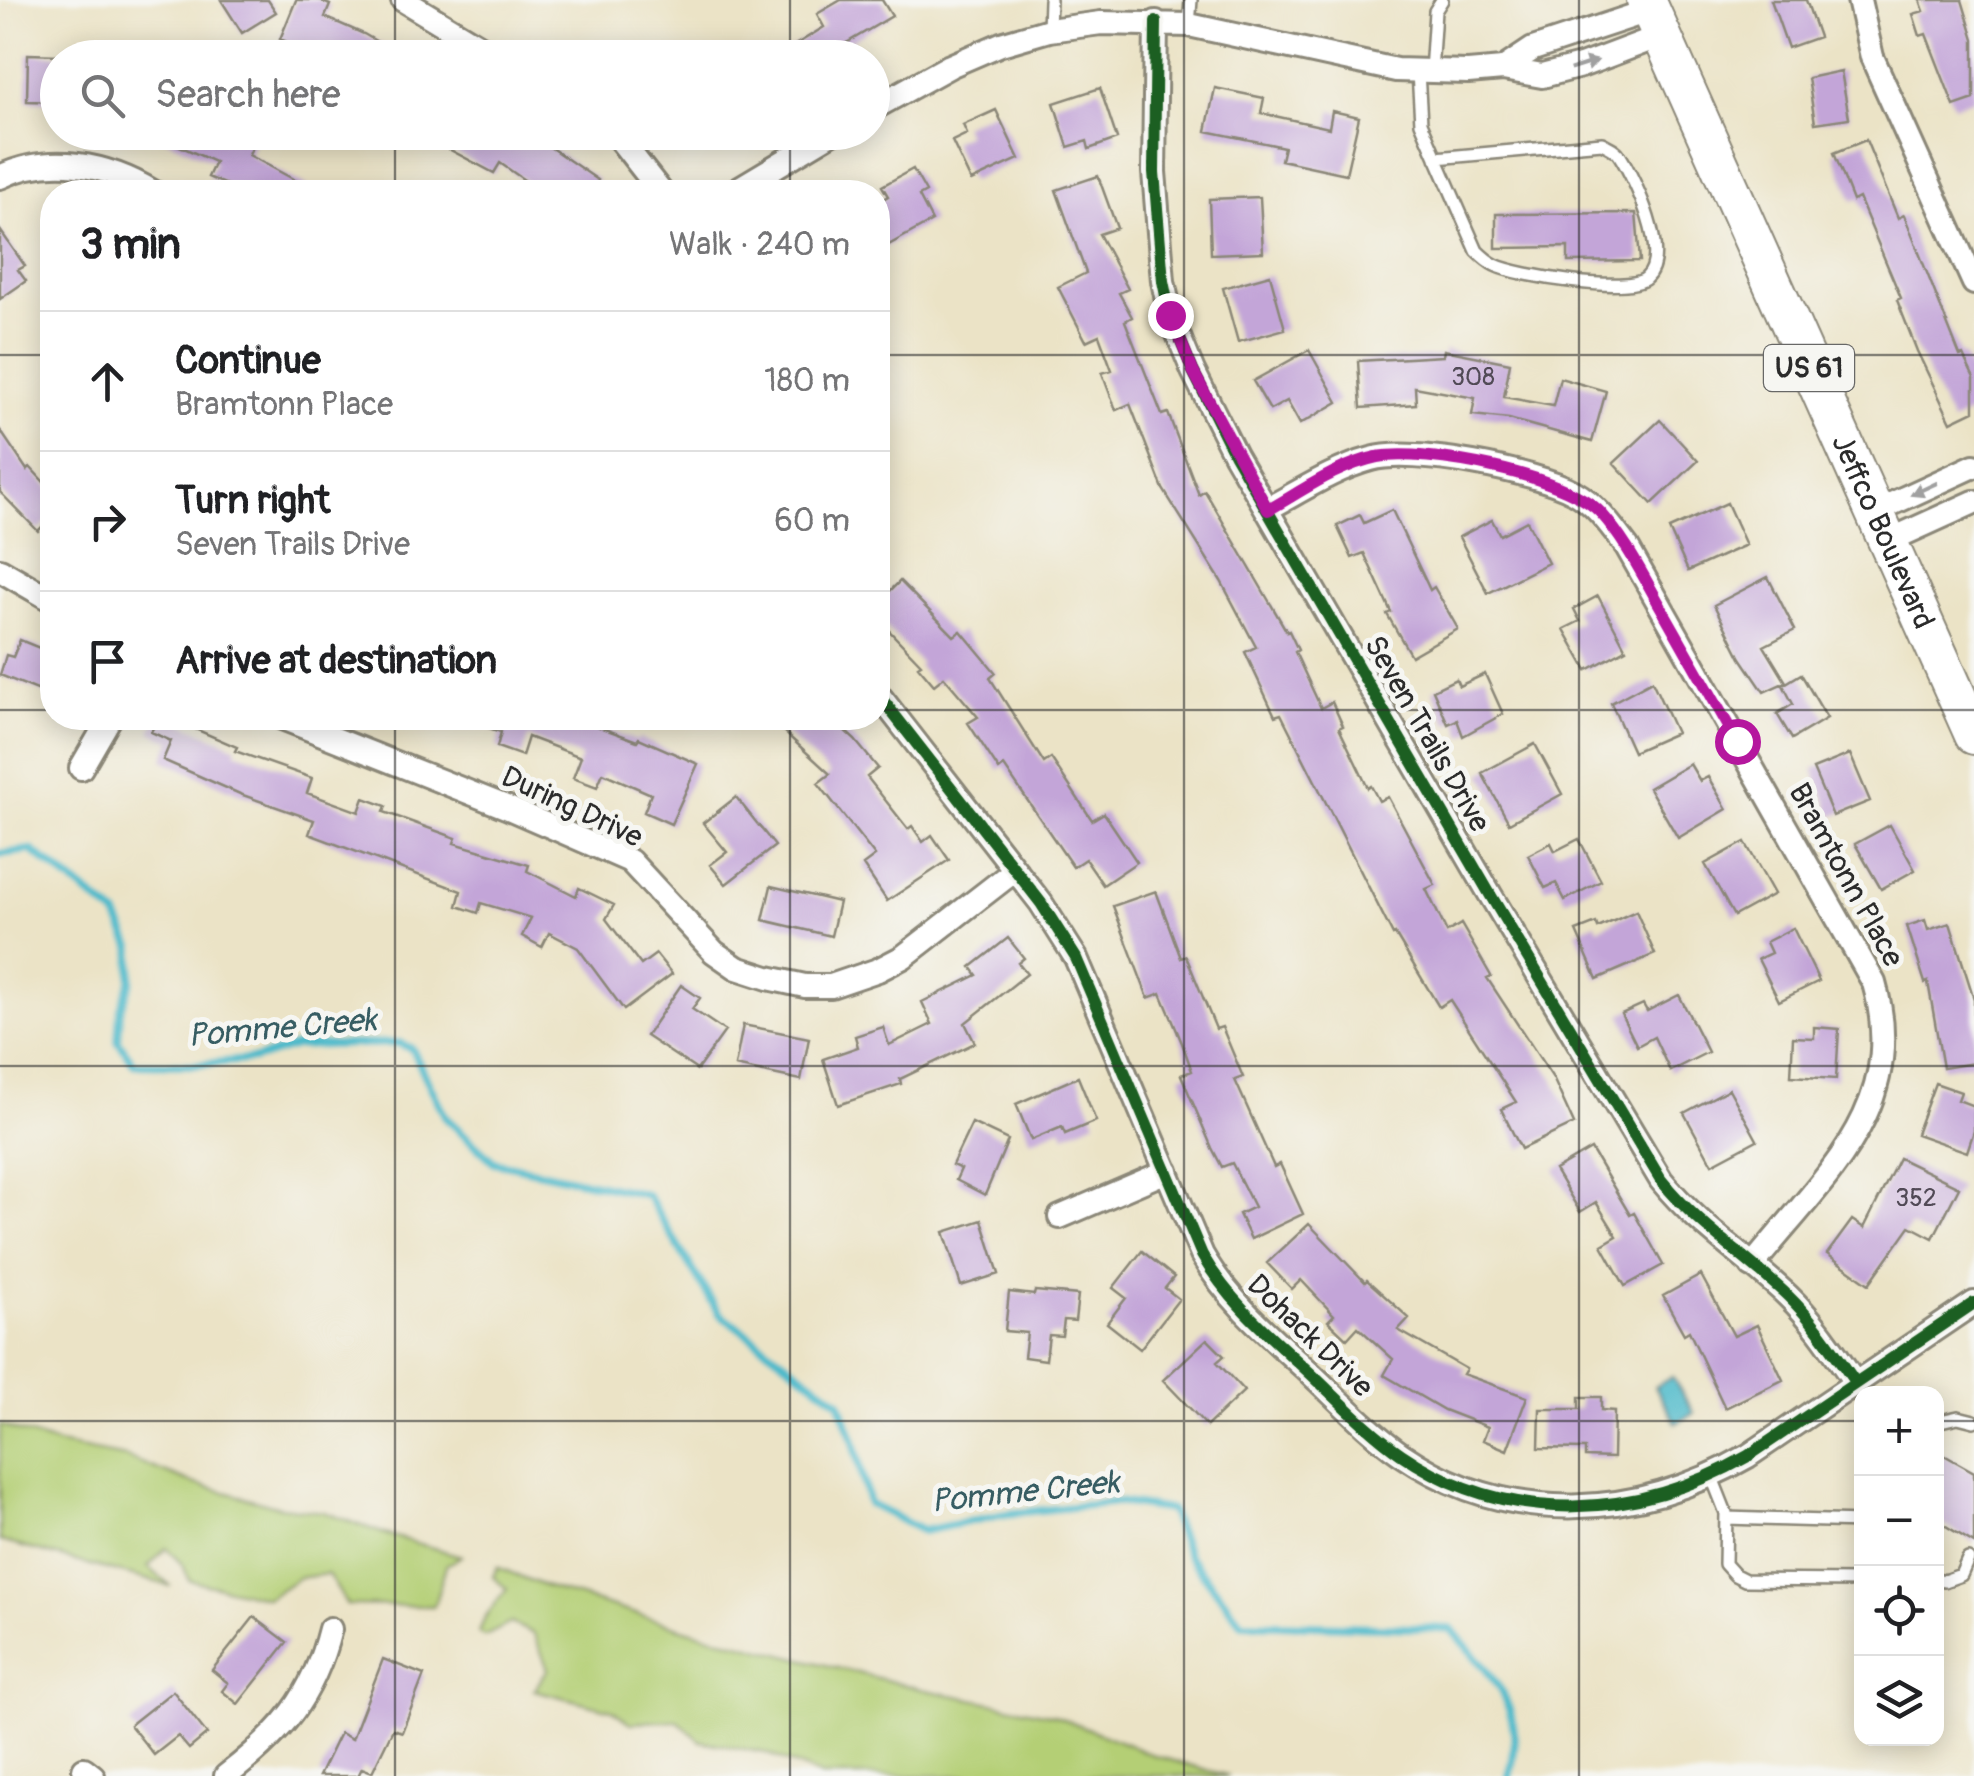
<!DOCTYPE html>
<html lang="en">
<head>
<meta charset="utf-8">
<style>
	:root { --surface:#fff; --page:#f2f2f2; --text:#202124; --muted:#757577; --line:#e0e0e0 }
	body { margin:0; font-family:Pangolin,sans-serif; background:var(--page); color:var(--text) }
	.controls { position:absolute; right:30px; bottom:30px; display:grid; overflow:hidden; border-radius:20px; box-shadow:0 5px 25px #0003 }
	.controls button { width:90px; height:90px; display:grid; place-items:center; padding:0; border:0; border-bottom:2px solid var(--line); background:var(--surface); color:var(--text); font:50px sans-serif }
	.stop { position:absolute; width:30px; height:30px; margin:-22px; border:8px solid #b5179e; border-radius:50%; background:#fff }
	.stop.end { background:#b5179e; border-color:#fff; box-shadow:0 2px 10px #0008 }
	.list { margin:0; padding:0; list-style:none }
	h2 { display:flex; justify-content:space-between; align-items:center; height:130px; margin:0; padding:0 40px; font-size:42px }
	h2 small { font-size:32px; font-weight:400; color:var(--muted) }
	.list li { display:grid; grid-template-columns:65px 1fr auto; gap:30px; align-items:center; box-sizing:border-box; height:140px; padding:0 40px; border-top:2px solid var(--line) }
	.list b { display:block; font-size:38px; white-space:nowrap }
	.list p { margin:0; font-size:32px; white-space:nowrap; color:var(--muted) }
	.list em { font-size:32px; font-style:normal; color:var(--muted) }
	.icon { flex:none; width:55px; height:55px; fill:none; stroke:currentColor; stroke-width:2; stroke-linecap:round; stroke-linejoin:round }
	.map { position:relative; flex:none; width:1974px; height:1776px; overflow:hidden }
	.search { position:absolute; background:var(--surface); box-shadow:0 5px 25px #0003; left:40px; top:40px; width:850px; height:110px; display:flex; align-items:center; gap:25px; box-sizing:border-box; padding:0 35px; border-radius:55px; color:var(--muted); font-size:38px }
	.panel { position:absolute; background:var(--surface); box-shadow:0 5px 25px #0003; left:40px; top:180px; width:850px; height:550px; border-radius:40px }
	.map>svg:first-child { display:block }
	.green { fill:#b4cf74; stroke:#707d50; stroke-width:2.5 }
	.water { fill:#4ebaca; stroke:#3c727a; stroke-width:2.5 }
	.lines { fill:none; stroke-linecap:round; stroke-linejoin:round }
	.stream { stroke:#4ebaca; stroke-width:8 }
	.building { fill:#c3a5d8 }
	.lane-casing { stroke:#8b8778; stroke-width:16 }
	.street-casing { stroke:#8b8778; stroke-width:28 }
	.primary-casing { stroke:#8b8778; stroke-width:42 }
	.lane { stroke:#fff; stroke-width:11 }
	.street { stroke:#fff; stroke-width:22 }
	.primary { stroke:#fff; stroke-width:38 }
	.cycleway-casing { stroke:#f6f6f2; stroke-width:19 }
	.cycleway { stroke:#1b5e20; stroke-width:12 }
	.oneway { fill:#a0a0a0 }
	.route { stroke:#b5179e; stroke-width:12 }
	.grid { fill:none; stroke:#2b2b2b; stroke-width:2.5; stroke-opacity:0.55 }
	.labels { text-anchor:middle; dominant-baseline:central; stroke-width:10; stroke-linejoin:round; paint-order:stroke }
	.number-label { font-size:25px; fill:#514a56 }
	.shield { fill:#f6f6f2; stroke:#686867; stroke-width:2.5 }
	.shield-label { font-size:28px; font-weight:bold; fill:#2b2b2b }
	.street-label { font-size:30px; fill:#2b2b2b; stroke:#f6f6f2 }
	.water-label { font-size:32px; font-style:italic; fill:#375d63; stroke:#f6f6f2 }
</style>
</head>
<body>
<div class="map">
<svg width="1974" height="1776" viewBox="0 0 1974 1776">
	<rect width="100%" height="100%" fill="#f6f6f2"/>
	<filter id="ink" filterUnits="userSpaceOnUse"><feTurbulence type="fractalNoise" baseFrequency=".01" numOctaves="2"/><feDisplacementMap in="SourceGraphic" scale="20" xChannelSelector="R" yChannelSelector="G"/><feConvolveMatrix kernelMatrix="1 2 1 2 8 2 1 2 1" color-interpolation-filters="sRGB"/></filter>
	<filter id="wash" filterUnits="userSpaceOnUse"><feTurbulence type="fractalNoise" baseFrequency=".0048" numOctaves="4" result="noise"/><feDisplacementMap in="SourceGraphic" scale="40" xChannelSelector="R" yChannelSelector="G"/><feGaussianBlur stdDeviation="2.25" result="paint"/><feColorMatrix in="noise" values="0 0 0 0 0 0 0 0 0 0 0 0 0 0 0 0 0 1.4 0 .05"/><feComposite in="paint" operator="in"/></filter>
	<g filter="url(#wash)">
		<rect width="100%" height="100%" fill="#ebe3c6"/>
		<path class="green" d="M0,1425L58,1444L126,1457L192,1483L280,1507L324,1512L385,1534L461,1556L446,1565L434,1606L347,1605L328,1574L298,1578L268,1598L189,1580L183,1565L166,1548L148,1567L171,1586L0,1541Z
			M497,1567L544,1586L699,1633L921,1689L1054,1715L1156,1756L1229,1776H821L766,1753L701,1741L677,1720L631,1723L612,1710L534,1690L548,1669L534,1634L511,1623L485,1636L479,1633L485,1617L507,1589L493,1577Z"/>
		<path class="water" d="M1672,1377L1694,1413L1676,1423L1655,1387Z"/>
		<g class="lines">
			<path class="stream" d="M0,854L31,850L117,916L132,948L131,981L120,1011L118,1041L134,1064L194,1065L255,1059L296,1046L399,1043L412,1049L446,1118L494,1162L647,1195L719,1313L839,1401L854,1441L869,1504L923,1531L1005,1514L1118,1502L1170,1510L1188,1555L1242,1623L1451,1629C1492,1676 1529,1709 1509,1776"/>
		</g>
		<g id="blocks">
			<path class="building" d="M221,0H268L276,12L242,33Z
				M296,0H319L330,5L325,17L364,34L405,58H323L280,39Z
				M841,0H882L892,16L821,58H774L824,27L817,14Z
				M1771,0H1806L1819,37L1788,48Z
				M1920,0H1962L1974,40V99L1954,106L1926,34L1920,36L1913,14L1924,11Z
				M28,54L58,55V102L27,101Z
				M1841,71L1849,118L1815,123L1808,78Z
				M1100,88L1117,139L1089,149L1087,141L1068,147L1054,103Z
				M1215,88L1264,98L1261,113L1329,128L1332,111L1359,117L1346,174L1281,160L1284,147L1206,131Z
				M996,110L1019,159L971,181L952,141L967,134L963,125Z
				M149,132H259L249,155L317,192H244L208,177L215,162Z
				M448,132H528L598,180L590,192H525L530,184L500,163L494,173L441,145Z
				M1866,140L1898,218L1904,215L1960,356L1963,355L1974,378V411L1951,422L1917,351L1897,300L1901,298L1859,198L1853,201L1834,153Z
				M913,169L926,192L919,196L932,221L883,248L878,238V202L888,196L882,186Z
				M1098,176L1117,228L1099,234L1128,289L1119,293L1132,317L1125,321L1162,415L1168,413L1199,495L1205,491L1287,632L1289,631L1298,650L1295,652L1321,708L1332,702L1343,726L1339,728L1368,788L1371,786L1379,801L1388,797L1435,885L1426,889L1447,932L1461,924L1491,976L1487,978L1553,1078L1574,1124L1521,1149L1501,1109L1516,1102L1450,1000L1439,1007L1395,934L1393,935L1281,714L1275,716L1245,652L1256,647L1221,581L1163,489L1130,404L1116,410L1102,373L1112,370L1099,335L1086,341L1058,287L1086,273L1056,190Z
				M1260,197L1263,252L1211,254L1209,199Z
				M1636,213L1640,261L1568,262V247L1496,248V214Z
				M0,230L25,266L18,270L26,281L0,299Z
				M1270,275L1285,329L1238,342L1223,288Z
				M1309,350L1338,402L1300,424L1287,401L1270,410L1253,381Z
				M1444,350L1510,363L1504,397L1553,406L1560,378L1606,391L1592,442L1509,419L1472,415L1475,398L1415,387L1416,404L1361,408L1358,361L1443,356Z
				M1660,420L1698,461L1652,504L1614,463Z
				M0,430L27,470L30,467L52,491V517L38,531L0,492Z
				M1727,503L1746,545L1688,571L1669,529Z
				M1392,510L1430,590L1434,587L1458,629L1411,656L1387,614L1391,612L1364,553L1352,558L1337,526L1360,515L1364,523Z
				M1492,520L1500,535L1527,521L1548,563L1488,593L1459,537Z
				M1768,577L1795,630L1764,646L1786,682L1764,692L1741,658L1714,605Z
				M878,580L889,592L900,581L954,636L961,631L996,673L990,678L1044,763L1051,758L1092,820L1104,813L1137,862L1103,885L1085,859L1073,867L1004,766L999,770L968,723L978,717L944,677L934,685L918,666L921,664L878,619Z
				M1598,596L1626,649L1587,670L1564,629L1580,621L1574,609Z
				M20,640L52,653V696L0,675L6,655L13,657Z
				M1485,674L1503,714L1463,736L1457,720L1448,724L1433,690L1456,679L1459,686Z
				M1801,674L1827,718L1792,739L1777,714L1793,704L1783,685Z
				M1652,681L1676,733L1633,752L1611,703Z
				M158,718H170L237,747L235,751L312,778L307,793L359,812L364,798L386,806L384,812L456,838L454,843L529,865L527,871L576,896L579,888L614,905L606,919L641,965L656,954L672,974L624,1010L578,948L549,933L542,947L522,936L531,918L481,903L478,913L457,906L461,891L309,834L314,820L240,794L163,760L171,741L151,732Z
				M468,718H575L637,741L639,738L698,764L671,824L644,812L651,794L603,773L597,787L573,778L581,757L528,737L522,756L497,747L501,732L467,721Z
				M769,718H831L855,740L878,768L867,777L908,829L912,826L923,842L932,835L949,860L887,901L863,865L875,856L818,783L830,774Z
				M1535,744L1562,794L1509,823L1482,773Z
				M1850,754L1870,801L1833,816L1813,769Z
				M1690,764L1700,781L1708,777L1727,809L1678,838L1649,788Z
				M736,797L775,846L726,884L710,865L727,852L703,823Z
				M1890,825L1915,870L1881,889L1855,844Z
				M1579,839L1601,881L1565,900L1556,883L1545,888L1528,855L1551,843L1555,851Z
				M1745,842L1774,894L1734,916L1705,864Z
				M771,886L839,902L831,936L763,920Z
				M1156,891L1181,958L1186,956L1216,1029L1222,1027L1243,1077L1235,1080L1274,1167L1280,1164L1303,1214L1251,1239L1239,1214L1254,1207L1232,1163L1222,1167L1212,1148L1181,1075L1192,1071L1182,1043L1161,993L1148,998L1113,906Z
				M1636,911L1655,954L1597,979L1576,931L1596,923L1598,928Z
				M1925,920L1928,930L1950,923L1974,999V1063L1943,1068L1928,982L1925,983L1907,926Z
				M1793,928L1819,981L1779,1001L1758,959L1771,953L1766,942Z
				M1008,938L1024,958L1018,963L1027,974L965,1023L975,1043L900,1079L901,1084L838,1105L823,1059L858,1047L855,1036L883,1027L889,1045L932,1024L922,1002L977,975L971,967Z
				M681,985L700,998L692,1009L725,1031L697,1070L646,1036Z
				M1679,995L1708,1052L1670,1071L1654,1037L1637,1046L1621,1014L1643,1004L1647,1011Z
				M743,1025L809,1038L801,1080L735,1066Z
				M1814,1027L1839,1029L1836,1079L1791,1076L1793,1037L1814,1038Z
				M1078,1077L1096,1121L1065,1134L1062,1127L1031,1140L1016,1104Z
				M1935,1083L1961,1092L1958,1100L1974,1106V1131L1967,1152L1916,1134Z
				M1729,1089L1757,1140L1712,1164L1684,1113Z
				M972,1123L1008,1140L985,1195L956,1180L961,1169L952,1165Z
				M1591,1149L1630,1215L1634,1213L1663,1265L1625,1286L1602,1245L1617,1236L1596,1202L1580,1212L1555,1170Z
				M1899,1158L1959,1187L1933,1238L1910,1226L1869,1284L1827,1254L1852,1220L1864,1228Z
				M982,1220L999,1274L961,1286L944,1232Z
				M1309,1224L1365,1282L1367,1280L1409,1318L1398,1330L1466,1369L1463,1374L1527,1397L1507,1450L1483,1440L1488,1427L1444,1410L1384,1375L1393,1359L1358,1327L1347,1339L1328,1321L1334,1315L1301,1280L1292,1289L1267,1263Z
				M1142,1251L1174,1277L1165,1288L1179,1299L1140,1349L1107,1323L1126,1298L1113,1288Z
				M1701,1275L1734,1336L1757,1325L1783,1380L1725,1408L1689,1331L1684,1334L1663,1296Z
				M1035,1291L1078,1295L1075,1321L1064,1320L1062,1336L1049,1335L1046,1360L1024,1357L1027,1333L1005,1331L1009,1292L1034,1295Z
				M1207,1339L1224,1356L1217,1362L1244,1391L1207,1426L1163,1380Z
				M1579,1397H1601V1410L1614,1411L1613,1458L1585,1457V1449L1539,1448L1540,1409H1579Z
				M1944,1455L1974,1472V1543L1936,1520V1469Z
				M254,1617L287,1642L238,1704L222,1691L228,1683L212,1670Z
				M383,1659L424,1675L402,1732L393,1729L372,1772L362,1768L358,1776H319L340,1733L352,1739Z
				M173,1691L207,1734L189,1749L178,1736L154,1755L130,1725Z"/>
		</g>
	</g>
	<g filter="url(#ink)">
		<use href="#blocks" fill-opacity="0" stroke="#8b8778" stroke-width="2.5"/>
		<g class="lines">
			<g class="lane-casing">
				<path id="lane" d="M1189,25L1191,0
					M1049,30L1050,0
					M1418,72L1421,123L1477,251C1482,256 1489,262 1495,265C1517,276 1630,294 1646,278C1671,255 1635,180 1620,156C1616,149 1609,147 1602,143L1436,158
					M1431,72L1435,11L1442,0
					M1936,1422L1958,1417L1974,1421
					M1711,1475L1726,1513L1725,1564L1735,1575L1745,1580L1862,1581
					M1726,1518L1862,1522
					M1936,1579L1944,1581L1961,1575L1968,1559"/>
			</g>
			<g class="street-casing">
				<path id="street" d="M403,0L499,58
					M1859,0L1872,57L1974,283
					M1156,22L1154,172L1163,281L1170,315L1193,371L1235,455L1491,896L1661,1180C1698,1226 1746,1256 1788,1296C1815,1322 1834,1352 1855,1382
					M1503,69L1533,49L1651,10
					M872,109L950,66L1001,44L1049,30L1101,23L1189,25L1396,70L1468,72L1503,69L1542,76L1581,66L1663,35
					M614,132L661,192
					M0,177C50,153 107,164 153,192
					M733,192L833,132
					M1267,509C1301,491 1334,469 1371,459C1413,447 1535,471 1574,492C1597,505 1611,526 1627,547L1874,983C1910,1107 1823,1177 1752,1266
					M1874,512L1974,466
					M1886,542L1974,502
					M0,570L52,600
					M878,694L1041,903L1076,958L1202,1255C1229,1302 1270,1336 1310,1373C1339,1400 1368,1431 1401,1454C1509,1528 1638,1519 1748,1456L1974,1303
					M282,718L506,807L630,861L714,952L737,968L768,978L805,986H831L878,970L903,957L1014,871
					M81,768L110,718
					M1060,1217L1167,1171
					M84,1769L93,1776
					M226,1776C281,1733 313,1698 330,1629"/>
			</g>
			<g class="primary-casing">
				<g id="primary">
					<path id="s1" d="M1646,0L1974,735"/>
				</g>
			</g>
			<use href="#lane" class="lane"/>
			<use href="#street" class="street"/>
			<use href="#primary" class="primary"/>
			<g class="cycleway-casing">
				<path id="cycleway" d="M1156,22L1154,172L1163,281L1170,315L1193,371L1235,455L1491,896L1661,1180C1698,1226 1746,1256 1788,1296C1815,1322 1834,1352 1855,1382
					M878,694L1041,903L1076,958L1202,1255C1229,1302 1270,1336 1310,1373C1339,1400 1368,1431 1401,1454C1509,1528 1638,1519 1748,1456L1974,1303"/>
			</g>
			<use href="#cycleway" class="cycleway"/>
		</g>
		<defs><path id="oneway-solid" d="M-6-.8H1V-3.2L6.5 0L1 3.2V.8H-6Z" transform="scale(2.5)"/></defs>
		<g class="oneway">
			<use href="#oneway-solid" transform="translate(1584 65) rotate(-18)"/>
			<use href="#oneway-solid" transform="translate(1924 489) rotate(155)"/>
		</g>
	</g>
	<g class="lines" filter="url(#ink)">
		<path class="route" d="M1170,315L1193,371L1268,510C1302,491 1338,465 1377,457C1426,448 1566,475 1601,513C1626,541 1643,576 1662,609C1687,653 1712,697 1737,741"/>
	</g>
	<path class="grid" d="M395,0V58M790,0V58M1184,0V1776M1579,0V1776M395,132V192M790,132V192M0,355H52M878,355H1974M0,710H52M878,710H1974M395,718V1776M790,718V1776M0,1066H1974M0,1421H1862M1936,1421H1974"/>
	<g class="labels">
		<g class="number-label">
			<text x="1473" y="377">308</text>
			<text x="1916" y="1198">352</text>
		</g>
		<rect class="shield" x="1764" y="345" width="90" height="46" rx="8"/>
		<g class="shield-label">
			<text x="1809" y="368">US 61</text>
		</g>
		<g class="street-label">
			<text stroke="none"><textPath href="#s1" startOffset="582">Jeffco Boulevard</textPath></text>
			<text transform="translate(1427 734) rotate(60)">Seven Trails Drive</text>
			<text transform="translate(572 807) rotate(25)">During Drive</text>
			<text transform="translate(1846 875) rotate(61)">Bramtonn Place</text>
			<text transform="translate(1310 1336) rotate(44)">Dohack Drive</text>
		</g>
		<g class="water-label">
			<text transform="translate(282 1028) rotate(-5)">Pomme Creek</text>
			<text transform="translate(1025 1492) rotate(-6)">Pomme Creek</text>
		</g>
	</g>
</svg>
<div class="controls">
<button>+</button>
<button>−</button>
<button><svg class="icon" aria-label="locate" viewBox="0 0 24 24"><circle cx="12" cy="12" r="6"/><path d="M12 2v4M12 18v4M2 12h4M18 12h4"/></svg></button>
<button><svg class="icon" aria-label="layers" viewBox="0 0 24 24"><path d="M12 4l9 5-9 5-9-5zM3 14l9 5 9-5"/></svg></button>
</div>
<div class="stop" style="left:1737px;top:741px"></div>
<div class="stop end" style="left:1170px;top:315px"></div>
<div class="search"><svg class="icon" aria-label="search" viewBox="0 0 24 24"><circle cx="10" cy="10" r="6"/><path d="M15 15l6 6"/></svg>Search here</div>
<section class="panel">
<h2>3 min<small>Walk · 240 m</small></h2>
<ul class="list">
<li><svg class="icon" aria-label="ahead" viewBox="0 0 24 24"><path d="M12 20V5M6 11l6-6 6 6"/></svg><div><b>Continue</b><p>Bramtonn Place</p></div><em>180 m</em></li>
<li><svg class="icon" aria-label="right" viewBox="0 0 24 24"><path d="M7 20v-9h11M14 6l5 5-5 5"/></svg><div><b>Turn right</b><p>Seven Trails Drive</p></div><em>60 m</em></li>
<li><svg class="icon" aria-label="arrive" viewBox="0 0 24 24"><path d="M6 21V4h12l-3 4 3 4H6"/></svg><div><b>Arrive at destination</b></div></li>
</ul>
</section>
</div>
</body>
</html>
